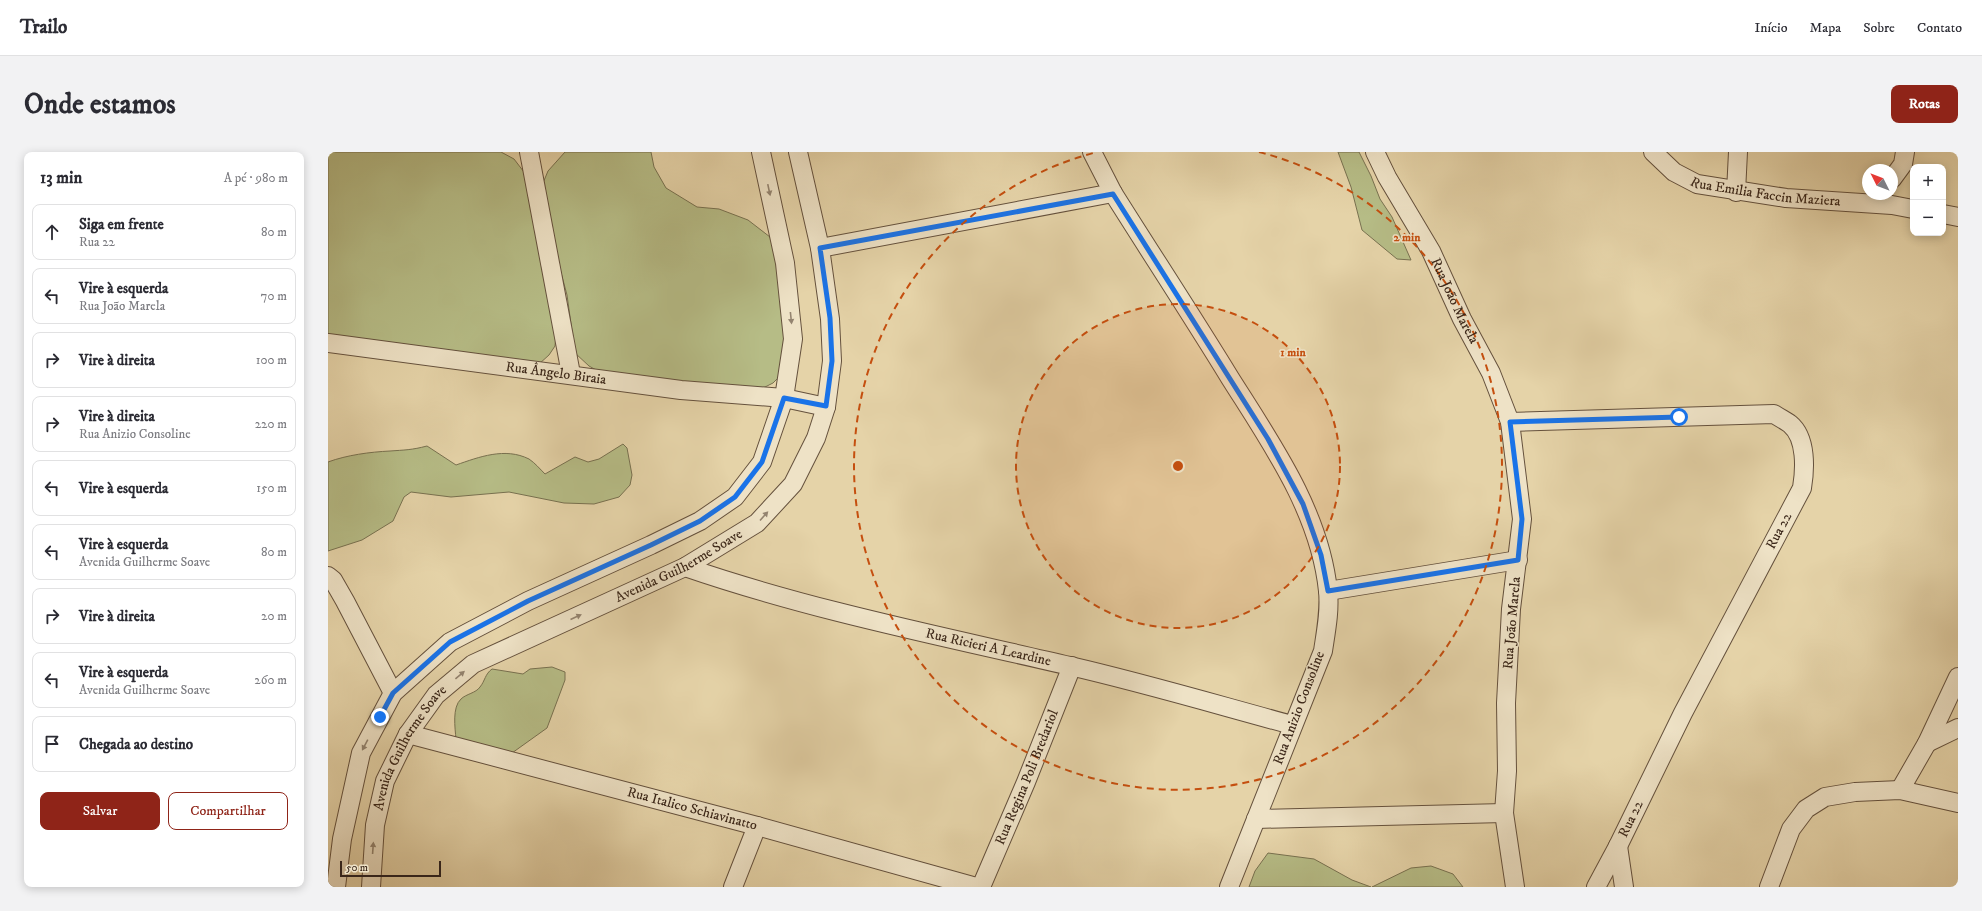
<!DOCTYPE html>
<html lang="pt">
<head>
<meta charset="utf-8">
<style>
	:root { --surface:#fff; --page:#f2f2f3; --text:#2b2b33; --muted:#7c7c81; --line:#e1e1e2; --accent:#8f2418 }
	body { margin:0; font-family:"IM FELL DW Pica",serif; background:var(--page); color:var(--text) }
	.controls { position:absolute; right:12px; top:12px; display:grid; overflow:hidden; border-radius:8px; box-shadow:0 2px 10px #0003 }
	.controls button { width:36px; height:36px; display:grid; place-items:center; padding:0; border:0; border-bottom:1px solid var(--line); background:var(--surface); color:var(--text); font:20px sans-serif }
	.compass { position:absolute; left:1534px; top:12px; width:36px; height:36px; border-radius:50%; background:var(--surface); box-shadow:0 2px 10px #0003; rotate:312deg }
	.scale { position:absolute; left:12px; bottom:10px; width:101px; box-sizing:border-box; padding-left:4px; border:2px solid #3a2619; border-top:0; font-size:11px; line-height:14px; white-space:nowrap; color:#3a2619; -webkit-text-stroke:3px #eee2c6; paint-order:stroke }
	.stop { position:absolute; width:12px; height:12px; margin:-9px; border:3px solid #1a73e8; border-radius:50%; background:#fff }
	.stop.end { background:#1a73e8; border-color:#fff; box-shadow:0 1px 4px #0008 }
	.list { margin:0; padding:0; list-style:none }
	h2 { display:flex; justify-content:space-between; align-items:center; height:52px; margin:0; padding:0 16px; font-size:17px }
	h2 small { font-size:13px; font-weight:400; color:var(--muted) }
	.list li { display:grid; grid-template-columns:26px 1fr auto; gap:12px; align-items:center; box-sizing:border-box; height:56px; margin:0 8px 8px; padding:0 8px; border:1px solid var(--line); border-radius:8px }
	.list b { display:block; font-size:15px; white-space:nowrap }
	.list p { margin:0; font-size:13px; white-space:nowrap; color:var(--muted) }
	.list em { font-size:13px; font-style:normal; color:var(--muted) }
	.actions { display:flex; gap:8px; padding:12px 16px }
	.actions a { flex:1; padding:9px 0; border:1px solid var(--accent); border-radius:8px; text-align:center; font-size:14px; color:var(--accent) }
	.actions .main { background:var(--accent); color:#fff }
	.icon { flex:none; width:22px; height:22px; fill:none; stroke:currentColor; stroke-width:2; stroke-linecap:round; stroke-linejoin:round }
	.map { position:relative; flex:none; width:1630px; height:735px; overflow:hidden; border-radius:8px }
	header { display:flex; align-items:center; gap:24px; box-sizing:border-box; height:56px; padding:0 20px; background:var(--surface); border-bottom:1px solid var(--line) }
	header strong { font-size:19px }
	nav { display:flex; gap:22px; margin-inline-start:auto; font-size:14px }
	.intro { display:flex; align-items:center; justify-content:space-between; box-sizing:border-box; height:96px; padding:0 24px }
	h1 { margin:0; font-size:28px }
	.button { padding:10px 18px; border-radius:8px; background:var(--accent); color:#fff; font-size:14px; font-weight:700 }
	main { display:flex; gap:24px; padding:0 24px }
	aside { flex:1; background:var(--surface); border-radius:8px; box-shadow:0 2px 10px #0003 }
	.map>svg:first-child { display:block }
	.green { fill:#b6bc86; stroke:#787150 }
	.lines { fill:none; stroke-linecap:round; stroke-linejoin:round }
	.minor-casing { stroke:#65513d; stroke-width:20 }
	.minor { stroke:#eee2c6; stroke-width:18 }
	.oneway { fill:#948470 }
	.route { stroke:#1a73e8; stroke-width:5 }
	.ring { fill:none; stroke:#c54f0f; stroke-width:2; stroke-dasharray:7 5 }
	.labels { text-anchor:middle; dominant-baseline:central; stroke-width:3; stroke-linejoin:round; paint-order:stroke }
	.street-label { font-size:14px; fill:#3a2619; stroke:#eee2c6 }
	.centre { fill:#c54f0f; stroke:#eee2c6; stroke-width:2 }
	.ring-label { font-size:12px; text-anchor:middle; font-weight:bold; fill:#c54f0f; stroke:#eee2c6; stroke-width:3; stroke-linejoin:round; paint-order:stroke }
</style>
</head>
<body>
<header>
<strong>Trailo</strong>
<nav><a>Início</a><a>Mapa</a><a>Sobre</a><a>Contato</a></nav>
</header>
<div class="intro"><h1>Onde estamos</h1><a class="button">Rotas</a></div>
<main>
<aside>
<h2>13 min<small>A pé · 980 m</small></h2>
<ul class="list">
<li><svg class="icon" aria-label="ahead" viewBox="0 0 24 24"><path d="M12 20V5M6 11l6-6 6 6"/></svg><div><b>Siga em frente</b><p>Rua 22</p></div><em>80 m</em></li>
<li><svg class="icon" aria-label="left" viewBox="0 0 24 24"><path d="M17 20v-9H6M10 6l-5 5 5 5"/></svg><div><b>Vire à esquerda</b><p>Rua João Marela</p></div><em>70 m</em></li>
<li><svg class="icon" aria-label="right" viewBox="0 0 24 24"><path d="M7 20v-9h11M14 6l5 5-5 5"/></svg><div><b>Vire à direita</b></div><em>100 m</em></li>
<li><svg class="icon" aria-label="right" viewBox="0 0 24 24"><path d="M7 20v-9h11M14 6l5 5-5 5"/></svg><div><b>Vire à direita</b><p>Rua Anizio Consoline</p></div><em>220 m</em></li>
<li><svg class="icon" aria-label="left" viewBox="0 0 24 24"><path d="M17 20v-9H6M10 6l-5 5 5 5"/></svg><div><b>Vire à esquerda</b></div><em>150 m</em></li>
<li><svg class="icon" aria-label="left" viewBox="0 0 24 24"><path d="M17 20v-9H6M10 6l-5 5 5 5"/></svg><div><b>Vire à esquerda</b><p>Avenida Guilherme Soave</p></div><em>80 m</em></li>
<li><svg class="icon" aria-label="right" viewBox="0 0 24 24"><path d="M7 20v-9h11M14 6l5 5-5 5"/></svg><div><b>Vire à direita</b></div><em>20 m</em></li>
<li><svg class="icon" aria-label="left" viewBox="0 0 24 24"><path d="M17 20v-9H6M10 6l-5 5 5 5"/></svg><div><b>Vire à esquerda</b><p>Avenida Guilherme Soave</p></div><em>260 m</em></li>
<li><svg class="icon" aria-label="arrive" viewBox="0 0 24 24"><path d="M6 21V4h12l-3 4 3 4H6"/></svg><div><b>Chegada ao destino</b></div></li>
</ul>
<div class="actions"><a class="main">Salvar</a><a>Compartilhar</a></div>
</aside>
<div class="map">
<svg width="1630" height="735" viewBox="0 0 1630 735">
	<rect width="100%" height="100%" fill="#e5d3a8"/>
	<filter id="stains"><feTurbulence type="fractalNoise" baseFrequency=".005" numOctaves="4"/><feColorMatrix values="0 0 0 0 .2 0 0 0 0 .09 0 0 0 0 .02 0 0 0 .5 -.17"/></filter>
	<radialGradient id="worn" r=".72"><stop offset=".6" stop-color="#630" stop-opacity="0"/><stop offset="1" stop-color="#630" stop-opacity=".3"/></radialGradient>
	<path class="green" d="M0,0H173L186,7L199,24L230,160L227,194L221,203L211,212L0,197Z
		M237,0H323L326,15L338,36L369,55L391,57L420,68L442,85L454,108L458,218L445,231L425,241L291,231L261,214L247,201L239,143L224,87L215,31L220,19Z
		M1010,0H1031L1043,24L1052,47L1064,65L1083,108L1069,107L1034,78L1023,35Z
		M295,292L299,296L304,323L302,333L291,345L266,352L236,351L181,340L123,345L83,340L76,345L65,369L34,388L0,399V310C19,303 42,300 62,299C76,298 84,298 99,294L128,313C151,305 177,295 201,307C207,311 212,317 217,322L247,305L260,310L271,307Z
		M224,515L237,520V528L219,576L184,601L128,587C127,576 124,555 133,547C138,542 148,541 152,535C157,529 157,522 164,517L195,522L202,517Z
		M940,701L986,707L1024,728L1043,735H921L927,719Z
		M1103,714L1125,722L1135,735H1044L1083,716Z"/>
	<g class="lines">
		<g class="minor-casing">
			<g id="minor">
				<path d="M201,0L243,222"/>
				<path d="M764,0L785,41C824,103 864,164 902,226C943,291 992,360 1000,439C1002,459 998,479 995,499L901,735"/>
				<path id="s1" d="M1047,0L1059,25L1103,99L1134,167L1163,221L1182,270L1194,367L1183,457L1178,551L1179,619L1176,661L1187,735"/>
				<path id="s2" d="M1325,0L1346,20L1369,32L1458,46L1564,53L1585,57"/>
				<path d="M1564,27L1575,12L1577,0"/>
				<path d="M1408,40L1410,0"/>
				<path d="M1615,62L1630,65"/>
				<path d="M492,96L785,41"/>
				<path id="s3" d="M0,191L353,238L456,246L498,255"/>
				<path d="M1182,270L1446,262C1452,266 1458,269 1462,272C1479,286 1477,318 1474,336L1355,561L1290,694L1268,735"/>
				<path id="s4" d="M357,415C482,458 613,484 742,514C816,531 890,553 964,573"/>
				<path d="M0,424L5,428L17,449L65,541"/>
				<path d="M1000,439L1190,408"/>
				<path id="s5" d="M80,582L429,674L648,735"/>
				<path d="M1599,591L1630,576"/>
				<path d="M1572,638L1599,591L1630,525"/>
				<path d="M928,667L1176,661"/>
				<path d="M1290,694L1296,735"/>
				<path d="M8,735L14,687L33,601L65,541L122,490L200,449L323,393L372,369L407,345L434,310L456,246L465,187L457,111L433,0"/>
				<path id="s6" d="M43,735L47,673L57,629L80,582L108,543L145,512L357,415L429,371L465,332L488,286L498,255L504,209L502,167L492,96L470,0"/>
				<path d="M405,735L429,674"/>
				<path id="s7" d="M653,735L698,630L744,514"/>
				<path d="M1441,735L1463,677L1478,657L1497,645L1527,640L1572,638L1630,651"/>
			</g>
		</g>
		<use href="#minor" class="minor"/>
	</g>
	<defs><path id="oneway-solid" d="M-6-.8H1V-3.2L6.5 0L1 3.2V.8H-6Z"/></defs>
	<g class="oneway">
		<use href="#oneway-solid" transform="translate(441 38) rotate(78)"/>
		<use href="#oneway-solid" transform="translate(463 166) rotate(84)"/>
		<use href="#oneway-solid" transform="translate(436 364) rotate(-48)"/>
		<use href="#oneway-solid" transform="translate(248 465) rotate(-24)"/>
		<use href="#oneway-solid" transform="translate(132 523) rotate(-40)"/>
		<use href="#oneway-solid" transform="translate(37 593) rotate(118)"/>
		<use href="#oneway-solid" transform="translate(45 696) rotate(-86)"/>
	</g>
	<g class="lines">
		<path class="route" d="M52,565L65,541L122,490L200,449L323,393L372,369L407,345L434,310L456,246L498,254L504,209L502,166L492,96L785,42L940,287L975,352L993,403L1000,439L1190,408L1194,367L1182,270L1351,265"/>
	</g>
	<circle cx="850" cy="314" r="162" fill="#c54f0f" fill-opacity=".12"/>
	<g class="ring">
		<circle cx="850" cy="314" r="162"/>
		<path d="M931 0A324 324 0 1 1 769 0"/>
	</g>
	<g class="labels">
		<g class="street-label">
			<text stroke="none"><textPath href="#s2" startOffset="124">Rua Emilia Faccin Maziera</textPath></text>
			<text stroke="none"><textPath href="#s1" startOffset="169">Rua João Marela</textPath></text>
			<text stroke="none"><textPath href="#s3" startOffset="230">Rua Ângelo Biraia</textPath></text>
			<text transform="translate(1451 379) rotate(-62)">Rua 22</text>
			<text stroke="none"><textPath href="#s6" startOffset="484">Avenida Guilherme Soave</textPath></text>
			<text transform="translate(1184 471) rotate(-85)">Rua João Marela</text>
			<text stroke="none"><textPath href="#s4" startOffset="314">Rua Ricieri A Leardine</textPath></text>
			<text transform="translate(971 556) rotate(-69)">Rua Anizio Consoline</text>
			<text stroke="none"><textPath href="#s6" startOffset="148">Avenida Guilherme Soave</textPath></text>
			<text stroke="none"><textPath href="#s7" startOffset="119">Rua Regina Poli Bredariol</textPath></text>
			<text stroke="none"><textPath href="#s5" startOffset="294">Rua Italico Schiavinatto</textPath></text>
			<text transform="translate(1303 667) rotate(-64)">Rua 22</text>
		</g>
	</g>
	<circle cx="850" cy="314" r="6" class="centre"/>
	<g class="ring-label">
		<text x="1079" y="89">2 min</text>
		<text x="965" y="204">1 min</text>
	</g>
	<rect width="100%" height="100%" filter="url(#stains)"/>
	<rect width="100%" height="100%" fill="url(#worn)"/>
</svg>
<div class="controls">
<button>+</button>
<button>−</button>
</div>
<svg class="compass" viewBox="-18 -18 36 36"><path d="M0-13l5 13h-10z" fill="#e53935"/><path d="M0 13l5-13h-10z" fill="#7c7c81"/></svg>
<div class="scale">50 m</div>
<div class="stop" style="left:1351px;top:265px"></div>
<div class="stop end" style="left:52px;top:565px"></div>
</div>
</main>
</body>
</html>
